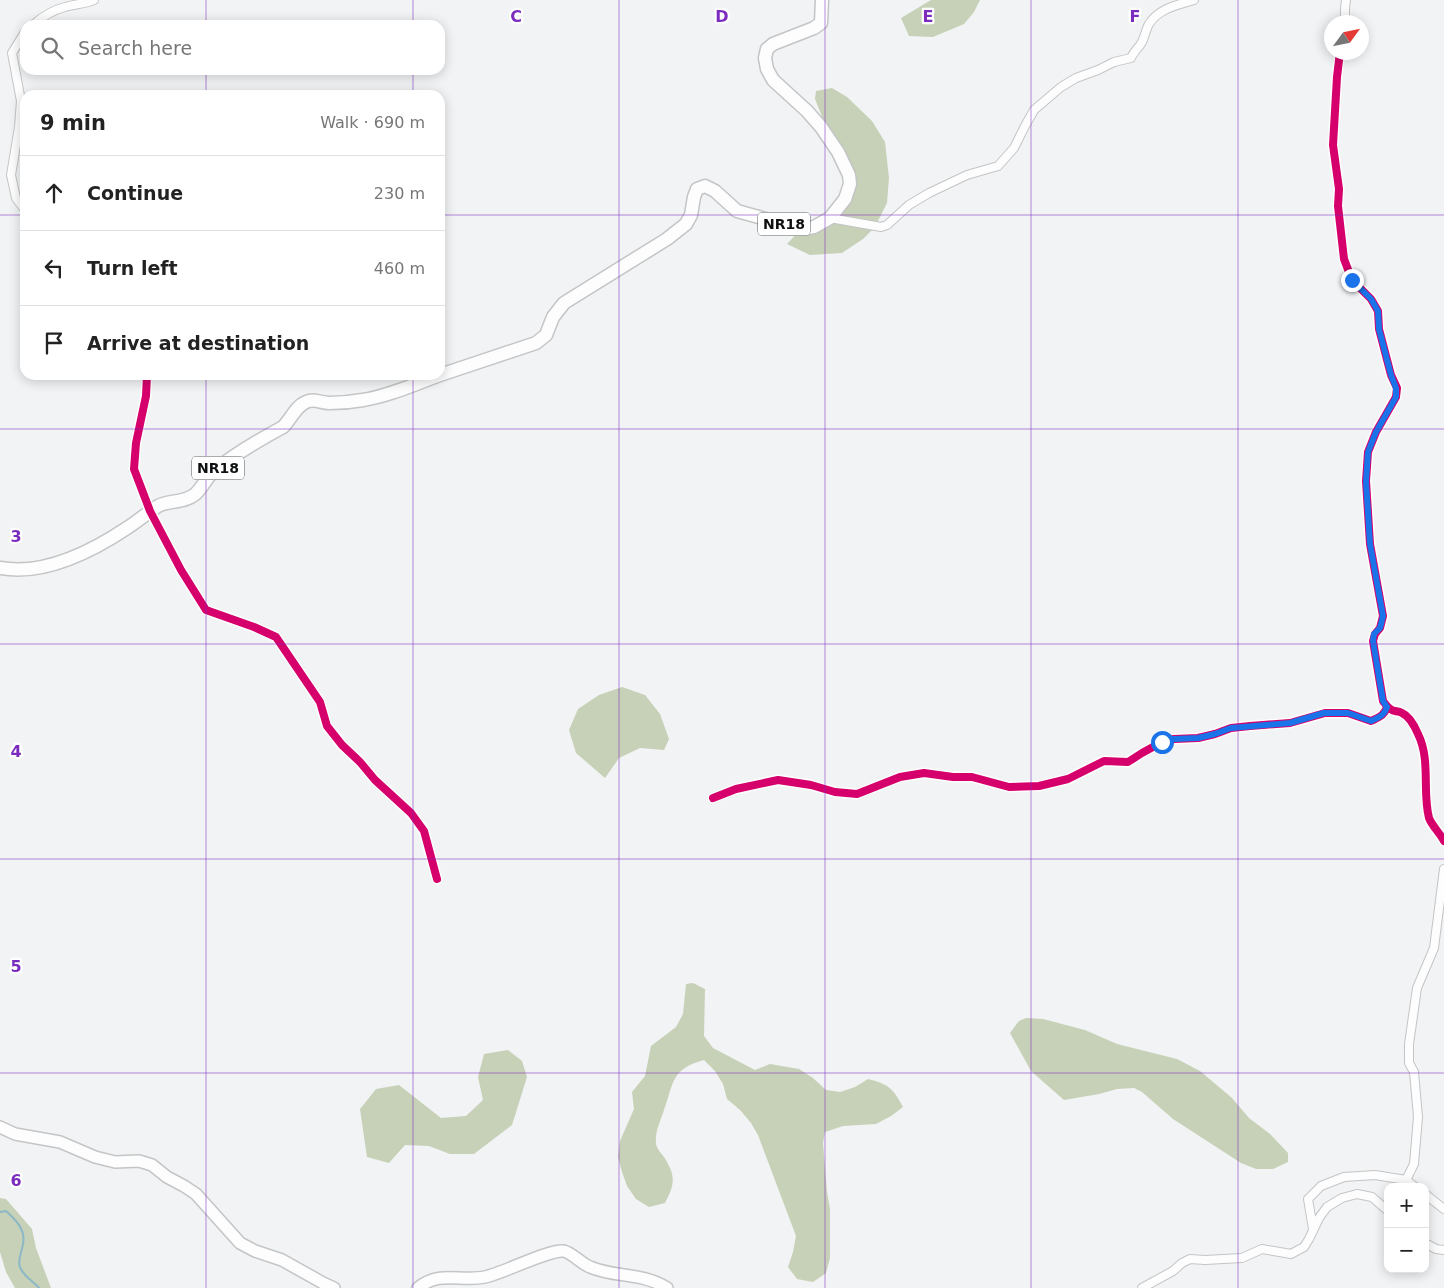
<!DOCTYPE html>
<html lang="en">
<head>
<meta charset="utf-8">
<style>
	:root { --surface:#fff; --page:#f2f2f2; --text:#222; --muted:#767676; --line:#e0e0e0 }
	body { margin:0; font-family:"DejaVu Sans",sans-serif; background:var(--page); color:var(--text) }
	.controls { position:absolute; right:15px; bottom:15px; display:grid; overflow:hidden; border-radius:10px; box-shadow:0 2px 12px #0003 }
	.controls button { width:45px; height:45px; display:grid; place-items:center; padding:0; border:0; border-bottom:1px solid var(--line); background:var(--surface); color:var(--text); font:25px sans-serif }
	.compass { position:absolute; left:1324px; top:15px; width:45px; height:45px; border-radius:50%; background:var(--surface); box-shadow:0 2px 12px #0003; rotate:57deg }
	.stop { position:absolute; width:15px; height:15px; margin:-11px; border:4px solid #1a73e8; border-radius:50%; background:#fff }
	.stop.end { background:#1a73e8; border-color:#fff; box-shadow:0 1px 5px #0008 }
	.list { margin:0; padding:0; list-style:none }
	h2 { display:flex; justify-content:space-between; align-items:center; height:65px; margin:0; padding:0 20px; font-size:21px }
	h2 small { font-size:16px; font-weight:400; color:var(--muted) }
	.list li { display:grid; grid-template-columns:32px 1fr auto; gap:15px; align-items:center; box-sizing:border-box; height:75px; padding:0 20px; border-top:1px solid var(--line) }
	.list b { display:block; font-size:19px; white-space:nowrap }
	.list em { font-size:16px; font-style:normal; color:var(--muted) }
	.icon { flex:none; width:28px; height:28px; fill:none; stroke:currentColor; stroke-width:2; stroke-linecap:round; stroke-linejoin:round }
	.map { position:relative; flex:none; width:1444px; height:1288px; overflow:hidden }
	.search { position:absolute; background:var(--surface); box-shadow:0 2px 12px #0003; left:20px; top:20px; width:425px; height:55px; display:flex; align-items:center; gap:12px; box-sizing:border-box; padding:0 18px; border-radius:15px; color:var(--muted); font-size:19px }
	.panel { position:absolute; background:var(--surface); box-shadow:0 2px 12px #0003; left:20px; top:90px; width:425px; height:290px; border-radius:15px }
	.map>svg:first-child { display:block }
	.forest { fill:#c7d1b7 }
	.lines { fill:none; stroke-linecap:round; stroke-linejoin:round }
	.stream { stroke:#8bb7c7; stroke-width:2 }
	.minor-casing { stroke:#c3c5c6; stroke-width:10 }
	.secondary-casing { stroke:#c3c5c6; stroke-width:14 }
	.primary-casing { stroke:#c3c5c6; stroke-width:15 }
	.minor { stroke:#fdfdfe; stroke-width:8 }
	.secondary { stroke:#fdfdfe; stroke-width:11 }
	.primary { stroke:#fdfdfe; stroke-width:12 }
	.cycleway-casing { stroke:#fff; stroke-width:11 }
	.cycleway { stroke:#d6006c; stroke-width:8 }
	.route { stroke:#1a73e8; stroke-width:6 }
	.grid { fill:none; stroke:#7b2cbf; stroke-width:1; stroke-opacity:0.55 }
	.labels { text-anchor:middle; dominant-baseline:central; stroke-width:4.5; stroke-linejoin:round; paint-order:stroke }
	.shield { fill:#fff; stroke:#575858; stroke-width:1 }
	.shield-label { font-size:14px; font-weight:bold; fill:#0f1011 }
	.grid-label { font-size:16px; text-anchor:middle; font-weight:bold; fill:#7b2cbf; stroke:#fff; stroke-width:4.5; stroke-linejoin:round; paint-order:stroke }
</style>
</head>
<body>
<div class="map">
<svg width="1444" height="1288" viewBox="0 0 1444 1288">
	<rect width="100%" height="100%" fill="#f1f3f5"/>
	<path class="forest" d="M931,0H980L974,12L964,24L933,37L909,36L901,18Z
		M832,88L847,97L872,121L885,142L889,178L887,203L875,227L863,239L842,253L810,255L787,244L801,229L832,218L848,181L815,99L816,91Z
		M622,687L645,695L660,714L669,739L664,750L640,748L619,758L605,778L576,753L569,730L578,709L599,695Z
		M693,983L705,989L704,1036L713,1048L755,1070L770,1064L799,1069L813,1078L826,1090L840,1092L855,1087L868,1079C888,1084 893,1088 903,1107L891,1116L876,1124L843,1126L825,1132L823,1143L827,1192L830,1209V1258L826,1273L813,1282L797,1279L788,1267L793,1252L796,1236L758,1135L751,1123L740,1110L727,1099L723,1084L715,1071L704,1060C671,1069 674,1082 664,1110C660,1123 655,1130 656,1144C657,1149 661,1153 664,1157C676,1176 675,1184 665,1203L649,1207L636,1199L627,1186L622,1172L618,1157L620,1141L634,1109L632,1092L645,1076L651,1046L676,1027L683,1014L686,984Z
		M1026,1018L1043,1019L1085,1030L1117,1044L1177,1059L1200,1071L1232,1098L1249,1118L1270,1134L1288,1153V1162L1273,1169H1256L1241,1163L1173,1119L1142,1092L1134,1088L1117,1089L1099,1094L1064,1100L1031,1071L1010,1033L1019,1021Z
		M508,1050L522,1061L527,1077L512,1125L474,1154H450L429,1146L405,1145L389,1163L367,1157L360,1109L376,1089L399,1085L441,1118L466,1116L483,1100L478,1077L484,1054Z
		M0,1198L6,1199L32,1229L36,1248L51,1288H15L6,1272L0,1252Z"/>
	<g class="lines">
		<path class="stream" d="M0,1212L6,1211C16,1220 26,1230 23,1244C22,1252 17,1260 20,1267C23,1276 33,1281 39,1288"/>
		<g class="minor-casing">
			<path id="minor" d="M1345,22V8L1346,0
				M33,25C42,17 53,10 65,7C75,4 85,4 94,0
				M25,32L12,53L21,101L19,127L11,175L16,198L25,210
				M1340,52L1337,77L1333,145L1339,189L1338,206L1344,259L1352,280L1371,299L1378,311L1379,329L1391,375L1397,388L1396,397L1376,432L1368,452L1366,481L1370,544L1383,616L1380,628L1375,634L1373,641L1383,701C1386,705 1389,710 1395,711C1399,712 1398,711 1402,713C1409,716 1415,727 1418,734C1431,760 1422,791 1429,818C1432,826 1440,833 1444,841
				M830,218L881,227L887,225L909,205L929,193L967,175L998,166L1014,148L1025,126L1034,110L1061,87L1076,78L1098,70L1114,62L1131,58C1133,52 1139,48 1142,42C1145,36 1146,29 1149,24C1159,8 1178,5 1194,0
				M147,375L146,396L136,443L134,469L150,511L181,570L206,610L254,627L276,637L320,702L327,726L342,745L360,762L375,780L411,813L424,831L437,879
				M713,798L736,789L778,780L811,785L835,792L857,794L900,777L924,773L953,777H972L1009,787L1039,786L1068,779L1104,761L1128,762L1142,753L1162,742L1174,739L1198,738L1215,734L1231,728L1250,726L1290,723L1325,713H1348L1371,721C1379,717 1384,716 1387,707
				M1406,1180L1414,1164L1418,1117L1414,1072L1409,1063V1044L1417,988L1434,948L1444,869
				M1425,1194L1444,1209
				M1313,1229L1308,1199L1321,1186L1344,1177L1375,1175L1406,1180L1415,1187
				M1425,1243L1436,1249L1444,1250
				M1142,1288L1173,1271L1182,1263L1190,1259L1205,1260L1242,1258L1262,1249L1291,1254L1304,1247L1309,1239L1319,1218L1327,1207L1342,1198L1357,1194L1372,1197L1388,1211"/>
		</g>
		<g class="secondary-casing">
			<path id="secondary" d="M0,1127L15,1134L60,1142L95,1157L115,1162L139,1161L152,1165L167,1177L184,1186L196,1194L240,1243L255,1251L282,1260L323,1283L334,1288
				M418,1288C440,1270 460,1282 485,1277C504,1273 549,1249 564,1251C572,1253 582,1264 590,1267C616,1278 641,1272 667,1288"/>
		</g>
		<g class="primary-casing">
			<path id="primary" d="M440,375L536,343L546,335L553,317L564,303L667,239L686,224L691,215L694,197L697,189L705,186L715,191L737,211L802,229L814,227L830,218L845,199L850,184L849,175L838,152L821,127L807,111L773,80L767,69L765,58L767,49L773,44L814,28L821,23L822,0
				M0,568C44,576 91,552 127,528C138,521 147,513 158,506C169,500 184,503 194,495C202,489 205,479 213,472C234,454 259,440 283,427C291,419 296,406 306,402C314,398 321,403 329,403C340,403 352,402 363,400C389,396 415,384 440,375"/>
		</g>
		<use href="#minor" class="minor"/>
		<use href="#secondary" class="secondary"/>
		<use href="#primary" class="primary"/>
		<g class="cycleway-casing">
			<path id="cycleway" d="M1340,52L1337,77L1333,145L1339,189L1338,206L1344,259L1352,280L1371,299L1378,311L1379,329L1391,375L1397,388L1396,397L1376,432L1368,452L1366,481L1370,544L1383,616L1380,628L1375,634L1373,641L1383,701C1386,705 1389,710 1395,711C1399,712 1398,711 1402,713C1409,716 1415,727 1418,734C1431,760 1422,791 1429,818C1432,826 1440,833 1444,841
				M147,375L146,396L136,443L134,469L150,511L181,570L206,610L254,627L276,637L320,702L327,726L342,745L360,762L375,780L411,813L424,831L437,879
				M713,798L736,789L778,780L811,785L835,792L857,794L900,777L924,773L953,777H972L1009,787L1039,786L1068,779L1104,761L1128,762L1142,753L1162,742L1174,739L1198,738L1215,734L1231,728L1250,726L1290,723L1325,713H1348L1371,721C1379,717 1384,716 1387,707"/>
		</g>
		<use href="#cycleway" class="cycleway"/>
	</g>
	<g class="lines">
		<path class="route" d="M1162,742L1174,739L1198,738L1215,734L1231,728L1290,723L1324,713H1348L1371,721C1379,717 1384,716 1387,707L1383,701L1373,641L1374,634L1380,628L1383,616L1370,544L1366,482L1368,452L1376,432L1396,397V388L1391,375L1379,329L1378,311L1371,299L1352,280"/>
	</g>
	<path class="grid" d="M206,0V25M413,0V25M619,0V1288M825,0V1288M1031,0V1288M1238,0V1288M206,70V95M413,70V95M0,215H25M440,215H1444M206,375V1288M413,375V1288M0,429H1444M0,644H1444M0,859H1444M0,1073H1444"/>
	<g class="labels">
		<g class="shield">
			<rect x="758" y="212.5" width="52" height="23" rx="4"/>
			<rect x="192" y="456.5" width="52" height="23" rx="4"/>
		</g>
		<g class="shield-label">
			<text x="784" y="224">NR18</text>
			<text x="218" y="468">NR18</text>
		</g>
	</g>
	<g class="grid-label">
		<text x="516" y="22">C</text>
		<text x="722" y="22">D</text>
		<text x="928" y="22">E</text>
		<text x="1135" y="22">F</text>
		<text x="16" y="542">3</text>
		<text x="16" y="757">4</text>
		<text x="16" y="972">5</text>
		<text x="16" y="1186">6</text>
	</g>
</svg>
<div class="controls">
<button>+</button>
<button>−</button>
</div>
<svg class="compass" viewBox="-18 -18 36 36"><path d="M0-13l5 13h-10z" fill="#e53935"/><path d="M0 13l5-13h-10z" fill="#767676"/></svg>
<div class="stop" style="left:1162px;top:742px"></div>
<div class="stop end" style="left:1352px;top:280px"></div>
<div class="search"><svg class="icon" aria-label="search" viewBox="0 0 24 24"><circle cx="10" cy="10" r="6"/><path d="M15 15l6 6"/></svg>Search here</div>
<section class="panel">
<h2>9 min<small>Walk · 690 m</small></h2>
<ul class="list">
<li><svg class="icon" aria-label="ahead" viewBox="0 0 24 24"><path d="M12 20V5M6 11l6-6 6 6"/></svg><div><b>Continue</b></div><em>230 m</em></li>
<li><svg class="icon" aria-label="left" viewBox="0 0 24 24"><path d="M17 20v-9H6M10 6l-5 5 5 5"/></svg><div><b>Turn left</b></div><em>460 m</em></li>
<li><svg class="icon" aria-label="arrive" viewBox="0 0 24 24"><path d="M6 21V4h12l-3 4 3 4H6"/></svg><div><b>Arrive at destination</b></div></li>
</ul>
</section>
</div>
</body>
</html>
